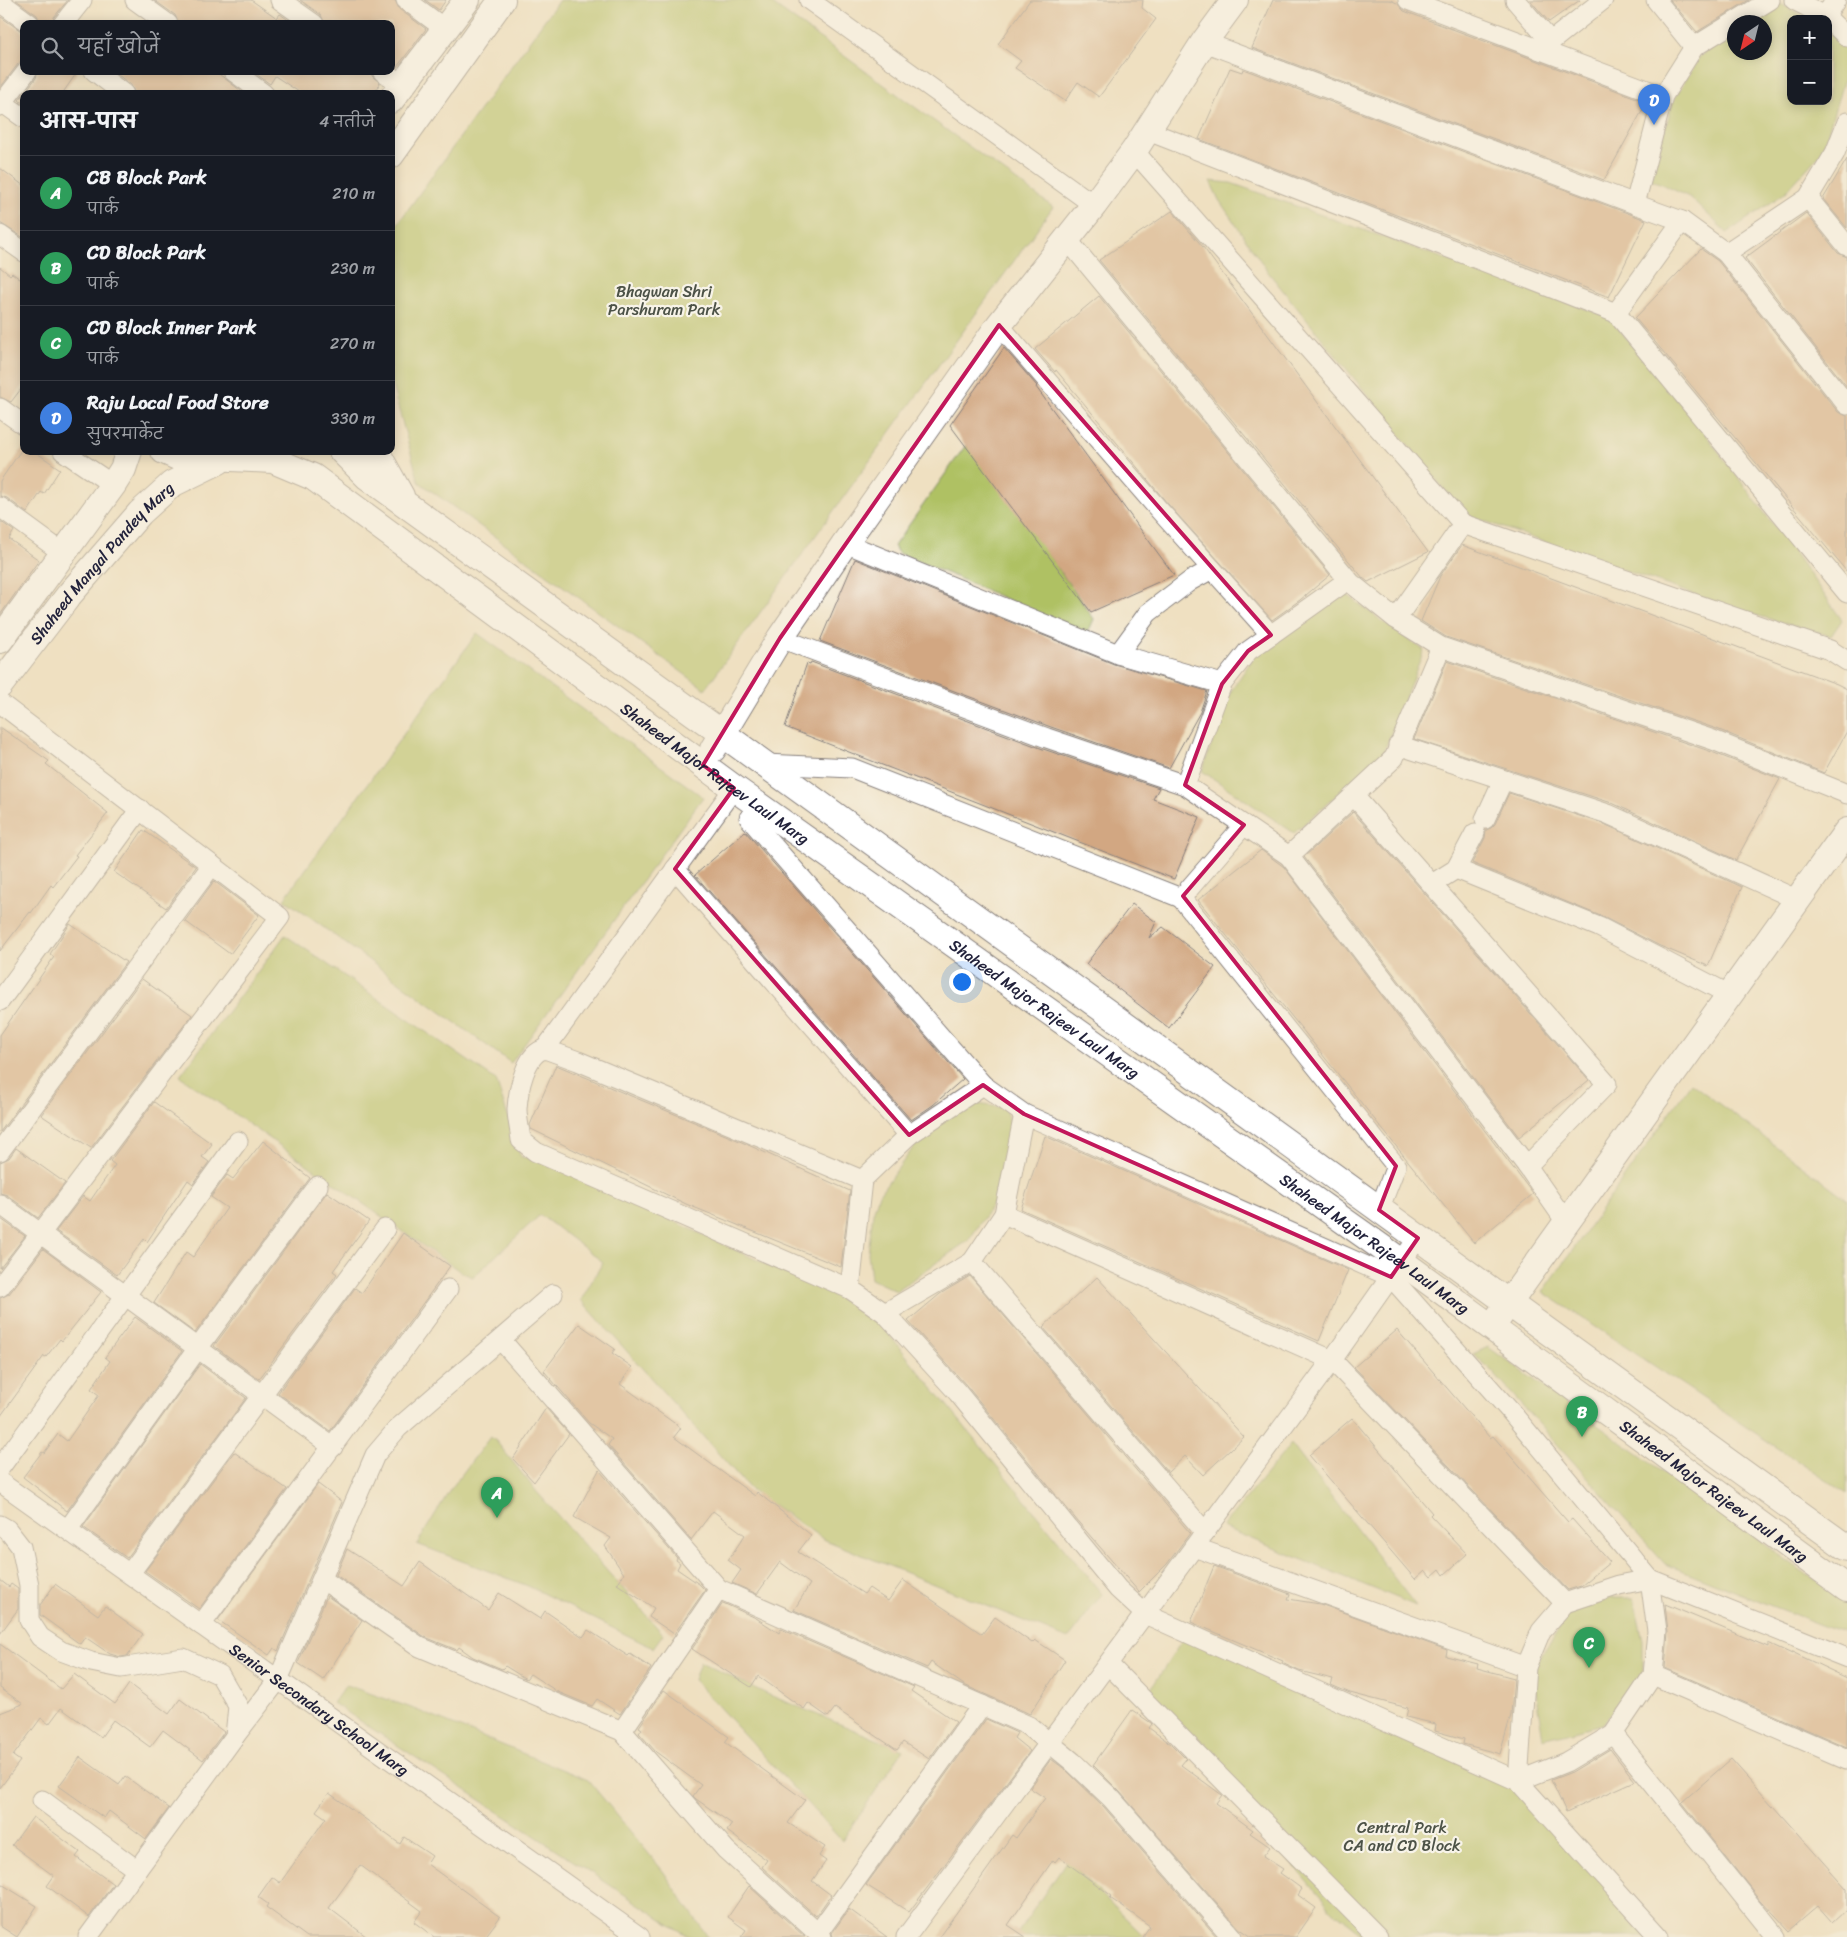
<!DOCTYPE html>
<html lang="hi">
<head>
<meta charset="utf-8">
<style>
	:root { --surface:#171b24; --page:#20242c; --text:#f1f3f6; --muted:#9ea1a6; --line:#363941; --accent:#d690ce }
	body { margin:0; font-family:Sriracha,"Playpen Sans Deva",sans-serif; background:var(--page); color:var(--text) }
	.controls { position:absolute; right:15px; top:15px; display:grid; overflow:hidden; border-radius:10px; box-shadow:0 2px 12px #0003 }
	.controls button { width:45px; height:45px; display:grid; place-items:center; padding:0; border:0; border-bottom:1px solid var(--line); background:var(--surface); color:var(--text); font:25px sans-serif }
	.compass { position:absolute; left:1727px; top:15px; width:45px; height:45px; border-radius:50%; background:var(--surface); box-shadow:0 2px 12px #0003; rotate:215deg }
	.you { position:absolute; left:961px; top:981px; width:18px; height:18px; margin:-12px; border:4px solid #fff; border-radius:50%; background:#1a73e8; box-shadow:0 0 0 8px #1a73e833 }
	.badge { display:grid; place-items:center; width:32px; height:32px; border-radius:50%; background:var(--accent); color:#fff; font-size:16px; font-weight:700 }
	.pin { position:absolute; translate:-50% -41px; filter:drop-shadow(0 1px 2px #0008) }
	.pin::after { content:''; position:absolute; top:26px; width:18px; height:15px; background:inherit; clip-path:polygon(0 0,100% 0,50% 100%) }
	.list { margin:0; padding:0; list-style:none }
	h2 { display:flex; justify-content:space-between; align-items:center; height:65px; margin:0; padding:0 20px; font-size:21px }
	h2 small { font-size:16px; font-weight:400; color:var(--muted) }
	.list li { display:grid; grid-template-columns:32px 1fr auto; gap:15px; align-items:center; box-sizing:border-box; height:75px; padding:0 20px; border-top:1px solid var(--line) }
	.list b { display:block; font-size:19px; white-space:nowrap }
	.list p { margin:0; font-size:16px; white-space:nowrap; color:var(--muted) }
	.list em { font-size:16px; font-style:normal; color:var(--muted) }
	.icon { flex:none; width:28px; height:28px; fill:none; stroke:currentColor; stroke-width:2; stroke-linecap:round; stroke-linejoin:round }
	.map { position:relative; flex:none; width:1847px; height:1937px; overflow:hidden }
	.search { position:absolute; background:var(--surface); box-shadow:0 2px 12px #0003; left:20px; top:20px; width:375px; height:55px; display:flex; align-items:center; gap:12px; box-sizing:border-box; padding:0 18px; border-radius:10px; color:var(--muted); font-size:19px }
	.panel { position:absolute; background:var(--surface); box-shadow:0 2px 12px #0003; left:20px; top:90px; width:375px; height:365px; border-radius:10px }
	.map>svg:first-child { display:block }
	.green { fill:#afc164; stroke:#687250 }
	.building { fill:#d2a782 }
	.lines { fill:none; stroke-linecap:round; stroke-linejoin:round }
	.street-casing { stroke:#88817e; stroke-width:21 }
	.secondary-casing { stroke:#88817e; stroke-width:28 }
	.street { stroke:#fff; stroke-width:19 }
	.secondary { stroke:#fff; stroke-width:26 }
	.marked { fill:none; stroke:#c2185b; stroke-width:4; stroke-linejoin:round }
	.labels { text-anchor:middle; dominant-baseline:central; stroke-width:4.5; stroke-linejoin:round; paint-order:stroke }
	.park-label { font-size:16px; fill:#4c5247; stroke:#f7f3e8 }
	.street-label { font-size:16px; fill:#22223b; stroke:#f7f3e8 }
</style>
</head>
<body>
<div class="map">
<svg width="1847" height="1937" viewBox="0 0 1847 1937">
	<rect width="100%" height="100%" fill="#f7f3e8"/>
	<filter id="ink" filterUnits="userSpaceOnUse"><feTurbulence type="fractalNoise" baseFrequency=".02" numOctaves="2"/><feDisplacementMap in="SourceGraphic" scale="10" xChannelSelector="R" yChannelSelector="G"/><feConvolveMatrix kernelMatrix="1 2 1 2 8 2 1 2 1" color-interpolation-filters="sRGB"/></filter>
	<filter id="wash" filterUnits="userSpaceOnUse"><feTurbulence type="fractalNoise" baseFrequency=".0096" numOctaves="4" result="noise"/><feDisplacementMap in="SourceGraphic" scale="20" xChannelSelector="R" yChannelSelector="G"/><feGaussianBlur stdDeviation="1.12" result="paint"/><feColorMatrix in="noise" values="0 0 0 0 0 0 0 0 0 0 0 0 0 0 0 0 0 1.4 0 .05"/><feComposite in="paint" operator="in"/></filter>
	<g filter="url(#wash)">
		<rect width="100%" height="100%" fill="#efe0c1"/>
		<path class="green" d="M559,0H767L1053,207L705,689L419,482L391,382V233Z
			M1781,4L1809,19H1791V101H1828V32L1847,48V69L1822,152L1785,193L1727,233L1691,198L1651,179L1673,101L1700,56L1734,33V52H1764V22H1752Z
			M1210,181L1231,183L1609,317L1697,423L1794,552L1842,620L1831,636L1741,611L1464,514L1268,272L1219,200Z
			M968,442L1094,619L1087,635L963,580L898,553L894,546Z
			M1346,594L1386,624L1424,650L1383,754L1294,833L1202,771L1231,691L1255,655Z
			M477,633L703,797L511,1063L284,899Z
			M285,935L496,1080L521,1157L543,1160L849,1303L886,1331L1102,1594L1068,1639L823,1539L750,1489L581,1300L603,1262L540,1215L473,1277L461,1272L180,1076Z
			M1691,1083L1847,1199V1494L1543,1292Z
			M971,1103L1005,1108L1013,1135L1000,1193L969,1240L896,1291L871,1279L868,1253L873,1213L879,1194L939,1113Z
			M1488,1347L1847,1603V1635L1665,1564L1487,1366L1473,1354Z
			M490,1437L496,1441L537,1492L663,1634L653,1648L528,1586L417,1544L450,1490Z
			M1291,1444L1416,1606L1222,1527Z
			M1612,1598H1634L1643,1640V1672L1602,1724L1543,1739L1536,1694L1535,1665L1569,1614Z
			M1185,1636L1521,1778L1657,1937H1366L1333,1911L1147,1695Z
			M700,1662L767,1694L903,1750L842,1841L694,1680Z
			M346,1685L409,1707L588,1780L663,1871L708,1937H690L669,1924L333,1703Z
			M1067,1860L1145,1937H1015Z"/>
		<g id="blocks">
			<path class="building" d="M16,0H68L54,17L52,24H41L37,15Z
				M154,0H251L277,18L280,14L294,24H179L175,15Z
				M300,0H395L399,9L426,29L397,67L391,64V24H325L321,15Z
				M425,0H446L439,10Z
				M1030,0H1143L1142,8L1156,19L1099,97L1078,82L1065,101L1015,68L1021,61L998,44Z
				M1273,0H1390L1397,3L1404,11L1647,102L1604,180L1252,48Z
				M1530,0H1580L1549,22Z
				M1670,0H1749L1697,32Z
				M1,17L24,33V60L18,64L0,88V19Z
				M1230,68L1242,72L1243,69L1646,220L1609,297L1199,139Z
				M38,71H78L62,94H24V104L19,100L36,78Z
				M113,71H215L245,94H135L131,85Z
				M252,71H371L372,76L380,83L373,94H302L275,76L270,84Z
				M1847,159V228L1823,199Z
				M0,168L24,186V238L0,223Z
				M1172,211L1203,247L1428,552L1368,582L1363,578L1099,260Z
				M1806,213L1838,253L1847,257V387L1745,258Z
				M1701,249L1718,261L1838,412L1847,416V572L1635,318Z
				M0,267L10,275L12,273L24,282V385L11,402L0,397Z
				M1099,296L1330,575L1300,600L1272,620L1168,504L1056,370L1055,372L1035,349Z
				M1004,348L1037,386L1036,387L1174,575L1091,612L1006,500L950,425Z
				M24,446V451H34L60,469L44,494L41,492L27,513L7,498L0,496V481Z
				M0,521L14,531L9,539L39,560L0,615Z
				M1462,545L1837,684L1847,689V731L1824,773L1717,729L1446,637L1421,621L1440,576Z
				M855,559L1114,664L1207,691L1200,712L1169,768L1051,727L820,641Z
				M1447,661L1709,751L1780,779L1736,860L1612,803L1414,739Z
				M811,662L1043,749L1159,788L1153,799L1200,817L1174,879L785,727L807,663L810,664Z
				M0,727L49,761L46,764L108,813L75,855L77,856L53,887L51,885L31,913L30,912L0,951Z
				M1509,793L1604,824L1742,887L1708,966L1660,946L1603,917L1472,863L1485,838L1486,830L1491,828L1495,824Z
				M1353,812L1589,1080L1519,1137L1304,857Z
				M143,830L196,867L166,908L114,872Z
				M745,831L963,1079L933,1105L911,1120L695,875Z
				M1261,850L1284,867L1533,1194L1474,1243L1198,900Z
				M214,881L259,915L230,954L185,921Z
				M1132,904L1156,922L1149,938L1163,927L1215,967L1169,1028L1086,964Z
				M70,924L126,962L0,1132V1035L54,957L50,954Z
				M142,979L192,1015L91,1148L41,1115Z
				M556,1065L735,1139L850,1191L841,1267L686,1204L531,1129L530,1125Z
				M154,1102L212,1144L202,1157L209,1162L193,1184L188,1180L147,1242L144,1239L117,1275L56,1231L83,1196L90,1201L115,1165L110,1161Z
				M1045,1136L1348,1270L1319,1341L1021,1209Z
				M263,1141L310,1178L195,1333L154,1303L186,1252L193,1257L227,1208L211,1197L227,1175L233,1179Z
				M16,1148L65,1183L38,1218L7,1195L0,1193V1162L9,1158Z
				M327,1192L369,1221L333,1271L337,1274L259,1379L214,1346Z
				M1,1219L25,1236L0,1268V1220Z
				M403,1233L450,1266L330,1431L278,1393L355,1288L362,1293Z
				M43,1249L101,1292L62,1341L60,1339L46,1357L44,1356L0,1417V1298L9,1294Z
				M970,1276L1190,1533L1167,1564L1139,1592L1079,1523L966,1385L908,1321L940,1294Z
				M1097,1277L1244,1437L1203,1475L1185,1456L1168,1472L1043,1327Z
				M135,1317L182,1351L67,1511L23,1477L42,1452L44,1453L58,1434L67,1441L99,1395L91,1389L110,1361L105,1357Z
				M579,1324L615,1349L612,1353L632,1367L620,1384L681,1428L674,1437L755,1496L757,1492L811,1535L798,1552L864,1594L869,1588L888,1601L903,1580L982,1634L995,1617L1032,1643L1035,1640L1065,1660L1030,1714L964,1685L931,1662L927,1668L794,1610L810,1584L780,1562L757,1594L732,1583L741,1570L728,1560L745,1535L713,1511L691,1540L608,1445L612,1439L589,1423L544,1371Z
				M1397,1330L1490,1438L1493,1436L1568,1522L1572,1519L1610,1562L1581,1586L1568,1590L1354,1367Z
				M200,1364L246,1398L127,1558L83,1527Z
				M546,1408L569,1434L534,1482L513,1459Z
				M1352,1418L1432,1513L1430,1515L1467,1554L1444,1575L1440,1569L1431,1577L1425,1570L1415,1579L1309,1455Z
				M234,1452L287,1489L199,1609L145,1571Z
				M599,1470L677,1558L676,1560L680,1563L677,1569L699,1584L705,1590L674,1634L649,1617L654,1608L617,1584L624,1574L605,1546L611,1538L574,1517Z
				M318,1484L342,1502L278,1651L274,1648L269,1655L218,1620Z
				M347,1549L404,1586L420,1562L488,1610L499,1593L540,1619L545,1611L583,1637L588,1630L628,1656L630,1654L651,1668L620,1714L597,1699L592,1706L558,1692L530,1674L526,1679L505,1666L502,1669L473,1657L459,1647L457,1650L425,1637L336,1575Z
				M1214,1566L1290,1594L1288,1599L1320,1604L1447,1650L1446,1656L1478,1664L1477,1668L1514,1678L1511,1715L1500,1754L1463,1744L1464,1739L1435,1731L1436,1724L1406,1717L1408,1708L1350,1693L1331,1685L1333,1679L1299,1671L1282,1663L1283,1661L1191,1622Z
				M0,1580L9,1587L11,1584L18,1589V1609L0,1634Z
				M55,1584L98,1615L105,1606L143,1634L127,1656L121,1657L110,1654L85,1637L80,1644L40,1615V1605Z
				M327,1596L362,1620L323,1680L298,1663Z
				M723,1603L756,1618L779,1633L781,1629L914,1687L911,1691L956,1722L929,1759L903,1742L897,1750L835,1708L828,1717L808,1703L804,1709L758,1676L751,1687L692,1649Z
				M1665,1604L1768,1647V1643L1792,1654V1652L1847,1678V1747L1665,1668L1668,1632Z
				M0,1644L61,1689L74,1674L115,1704L129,1684L169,1714L180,1699L224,1732L203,1760L163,1730L150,1747L113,1720L101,1737L61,1708L49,1724L41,1718L13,1756L20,1761L0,1788V1713L23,1704L0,1688Z
				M664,1690L729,1737L725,1742L805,1800L788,1823L825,1847L819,1856L826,1861L812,1881L831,1895L816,1916L762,1867L767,1860L727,1831L732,1824L696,1799L693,1796L701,1785L656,1752L639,1733L642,1729L639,1727Z
				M1132,1710L1151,1723L1152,1724L1149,1728L1171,1744L1186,1759L1181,1765L1222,1795L1216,1803L1253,1830L1250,1833L1270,1847L1263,1856L1283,1869L1280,1873L1302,1889L1298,1895L1316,1908L1296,1937H1252L1239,1928L1119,1791L1093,1765Z
				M986,1719L1017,1733L1014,1738L1030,1751L909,1912L866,1885Z
				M1610,1749L1635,1781L1566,1812L1551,1780L1572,1772Z
				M80,1757L119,1785L125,1776L169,1808L146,1839L109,1811L104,1818L59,1786Z
				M1051,1759L1066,1770L1103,1806L1217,1937H1142L1150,1926L1110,1898L1112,1896L1059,1857L1055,1862L1053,1860L1008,1925L1026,1937H939L1012,1835L1016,1838L1045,1798L1030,1788Z
				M1731,1759L1847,1889V1910L1833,1923L1818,1906L1789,1931L1760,1900L1682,1802Z
				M329,1793L400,1844L404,1837L432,1856L427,1864L500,1917L485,1937H434L414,1922L422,1911L360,1865L329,1908L367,1937H307L266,1907L268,1904L258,1897L272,1877L280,1883L326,1818L316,1811Z
				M33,1817L80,1852L76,1857L113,1884L89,1917L47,1886L54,1876L12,1845Z
				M0,1883L37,1906L17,1937L0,1926Z
				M749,1886L805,1937H741L746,1930L728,1917Z
				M849,1909L887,1937H833L832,1933Z"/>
		</g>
	</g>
	<g filter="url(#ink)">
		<use href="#blocks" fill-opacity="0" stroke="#88817e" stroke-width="1"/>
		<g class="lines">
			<g class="street-casing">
				<g id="street">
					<path d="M135,0L168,24"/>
					<path d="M280,0L314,24"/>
					<path d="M406,0L445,29"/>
					<path d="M809,0L1094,205"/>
					<path d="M1408,0L1663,96"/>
					<path d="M1515,0L1551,42"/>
					<path d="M1656,0L1694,47"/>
					<path d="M1770,0L1694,47L1663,96L1635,204L1682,221L1726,253L1808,198L1835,153L1847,122"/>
					<path d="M1794,0L1825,16L1847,37"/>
					<path d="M0,2L30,24"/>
					<path d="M1825,16L1836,0"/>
					<path d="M63,24L82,0"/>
					<path d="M1204,42L1635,204"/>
					<path d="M1540,50L1603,0"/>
					<path d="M94,71L124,94"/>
					<path d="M233,71L264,94"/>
					<path d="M382,71L403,85"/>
					<path d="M0,101L24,118"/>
					<path d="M0,106L27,71"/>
					<path d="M1148,131L1616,313L1847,593"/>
					<path d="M1134,151L1463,524L1830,650L1847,661"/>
					<path d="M1808,198L1847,246"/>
					<path d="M0,235L24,252"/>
					<path d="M1066,238L1351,583L1396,619L1441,647L1713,740L1847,794"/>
					<path d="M1726,253L1847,405"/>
					<path d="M1616,313L1682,221"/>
					<path d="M999,325L1160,511L1271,635"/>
					<path d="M0,408L24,425"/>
					<path d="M63,451L113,485"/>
					<path d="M0,507L63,553"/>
					<path d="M845,543L1118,654L1222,684"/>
					<path d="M1348,580L1248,651L1222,684L1185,785L1289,856L1394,758L1441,647"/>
					<path d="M1396,619L1463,524"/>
					<path d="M780,638L1047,738L1185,785"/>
					<path d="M1118,654L1148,613L1190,581L1212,569"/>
					<path d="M0,703L280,917L0,1287"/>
					<path d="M1398,745L1608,814L1798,900"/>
					<path d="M765,764L852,768L1181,898"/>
					<path d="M1354,796L1607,1084L1527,1166"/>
					<path d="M749,818L983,1085"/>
					<path d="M1485,819L1503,780"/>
					<path d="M1244,825L1181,898L1396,1166L1379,1210"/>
					<path d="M1289,856L1527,1166L1566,1222"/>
					<path d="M675,869L909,1135"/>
					<path d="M1456,869L1475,833"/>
					<path d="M1432,884L1456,869L1599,927L1730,995"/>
					<path d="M0,1001L140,809"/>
					<path d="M545,1049L734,788"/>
					<path d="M0,1151L212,865"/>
					<path d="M862,1180L578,1061L545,1049C525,1053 518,1092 517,1109C517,1119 520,1130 521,1140L536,1152L850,1289L885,1313"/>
					<path d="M0,1204L333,1447"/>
					<path d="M1004,1214L1332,1360L1565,1603"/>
					<path d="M972,1262L1004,1214L1024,1114"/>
					<path d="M850,1289L862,1180L909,1135L983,1085L1024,1114L1391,1277L1511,1412L1650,1579L1847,1658"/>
					<path d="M501,1340L719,1589L1029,1726L1073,1762L1111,1798L1232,1937"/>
					<path d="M0,1468L238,1141"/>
					<path id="s1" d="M0,1482L640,1937"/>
					<path d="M0,1525L7,1529L21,1547L29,1585V1620L40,1637L61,1651L91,1662L121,1668L183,1658L220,1675L238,1706L235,1736L88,1937"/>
					<path d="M68,1529L198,1348L318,1186"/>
					<path d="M1205,1532L972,1262L885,1313L958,1393L1118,1589L1145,1614L1518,1781L1659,1937"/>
					<path d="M1194,1547L1526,1667"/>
					<path d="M130,1573L385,1229"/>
					<path d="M322,1579L420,1647L622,1731L726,1850L822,1937"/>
					<path d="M1650,1579L1657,1631L1653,1675L1613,1734L1566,1762L1518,1781L1526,1667L1541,1631L1565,1603L1619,1585Z"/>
					<path d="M201,1625L448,1289"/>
					<path d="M1108,1664L1378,1937"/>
					<path d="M1653,1675L1847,1759"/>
					<path d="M622,1731L719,1589"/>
					<path d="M1613,1734L1776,1937"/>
					<path d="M235,1736L278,1680L375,1455L398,1428L553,1294"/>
					<path d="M42,1800L137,1870"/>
					<path d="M818,1933L982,1705"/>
					<path d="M906,1937L1332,1360L1418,1238"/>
				</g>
			</g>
			<g class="secondary-casing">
				<g id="secondary">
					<path d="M391,100L467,0"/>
					<path d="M391,155L502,0"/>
					<path d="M164,451L186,461H217"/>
					<path d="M342,451L368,477L1847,1548"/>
					<path d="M376,451L401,496"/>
					<path id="s2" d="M231,458L273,460L313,477L734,788L1402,1262L1847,1588"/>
					<path d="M0,640L113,485L123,469L129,451"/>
					<path id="s3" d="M0,685L69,595L140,513L172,484L219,461"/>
					<path d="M713,749L780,638L845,543L999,325L1094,205L1134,151L1204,42L1235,0"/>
					<path d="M1498,1318L1847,831"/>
				</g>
			</g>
			<use href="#street" class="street"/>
			<use href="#secondary" class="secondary"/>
		</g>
	</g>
	<path d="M0 0H1847V1937H0ZM999,325L1271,635L1248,651L1222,684L1185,785L1244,825L1183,896L1396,1166L1379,1210L1418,1238L1391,1277L1024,1114L983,1085L909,1135L675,869L734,788L703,765L780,638Z" fill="#efe0c1" fill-opacity=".55" fill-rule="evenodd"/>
	<path class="marked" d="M999,325L1271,635L1248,651L1222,684L1185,785L1244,825L1183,896L1396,1166L1379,1210L1418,1238L1391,1277L1024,1114L983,1085L909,1135L675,869L734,788L703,765L780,638Z"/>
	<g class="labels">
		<g class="park-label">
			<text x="664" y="291">Bhagwan Shri<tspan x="664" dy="18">Parshuram Park</tspan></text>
			<text x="1402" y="1827">Central Park<tspan x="1402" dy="18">CA and CD Block</tspan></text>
		</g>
		<g class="street-label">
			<text stroke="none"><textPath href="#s3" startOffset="159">Shaheed Mangal Pandey Marg</textPath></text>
			<text stroke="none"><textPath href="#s2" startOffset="585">Shaheed Major Rajeev Laul Marg</textPath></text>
			<text stroke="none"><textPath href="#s2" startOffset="990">Shaheed Major Rajeev Laul Marg</textPath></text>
			<text stroke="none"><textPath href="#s2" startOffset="1395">Shaheed Major Rajeev Laul Marg</textPath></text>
			<text stroke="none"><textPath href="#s2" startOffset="1815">Shaheed Major Rajeev Laul Marg</textPath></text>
			<text stroke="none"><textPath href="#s1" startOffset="392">Senior Secondary School Marg</textPath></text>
		</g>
	</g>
</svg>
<div class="controls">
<button>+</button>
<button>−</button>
</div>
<svg class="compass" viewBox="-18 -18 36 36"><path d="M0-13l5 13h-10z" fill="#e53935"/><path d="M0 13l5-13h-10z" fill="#9ea1a6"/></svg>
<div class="you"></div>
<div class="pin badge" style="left:497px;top:1518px;background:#2e9e5b">A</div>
<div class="pin badge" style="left:1582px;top:1437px;background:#2e9e5b">B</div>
<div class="pin badge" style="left:1589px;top:1668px;background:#2e9e5b">C</div>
<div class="pin badge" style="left:1654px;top:125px;background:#3f7fe0">D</div>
<div class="search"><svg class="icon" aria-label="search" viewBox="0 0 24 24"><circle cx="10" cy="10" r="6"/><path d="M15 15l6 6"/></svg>यहाँ खोजें</div>
<section class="panel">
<h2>आस-पास<small>4 नतीजे</small></h2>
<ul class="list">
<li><span class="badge" style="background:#2e9e5b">A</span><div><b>CB Block Park</b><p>पार्क</p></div><em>210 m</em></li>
<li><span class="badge" style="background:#2e9e5b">B</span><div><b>CD Block Park</b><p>पार्क</p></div><em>230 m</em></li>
<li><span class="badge" style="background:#2e9e5b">C</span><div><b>CD Block Inner Park</b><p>पार्क</p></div><em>270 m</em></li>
<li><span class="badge" style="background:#3f7fe0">D</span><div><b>Raju Local Food Store</b><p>सुपरमार्केट</p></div><em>330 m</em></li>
</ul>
</section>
</div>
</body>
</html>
